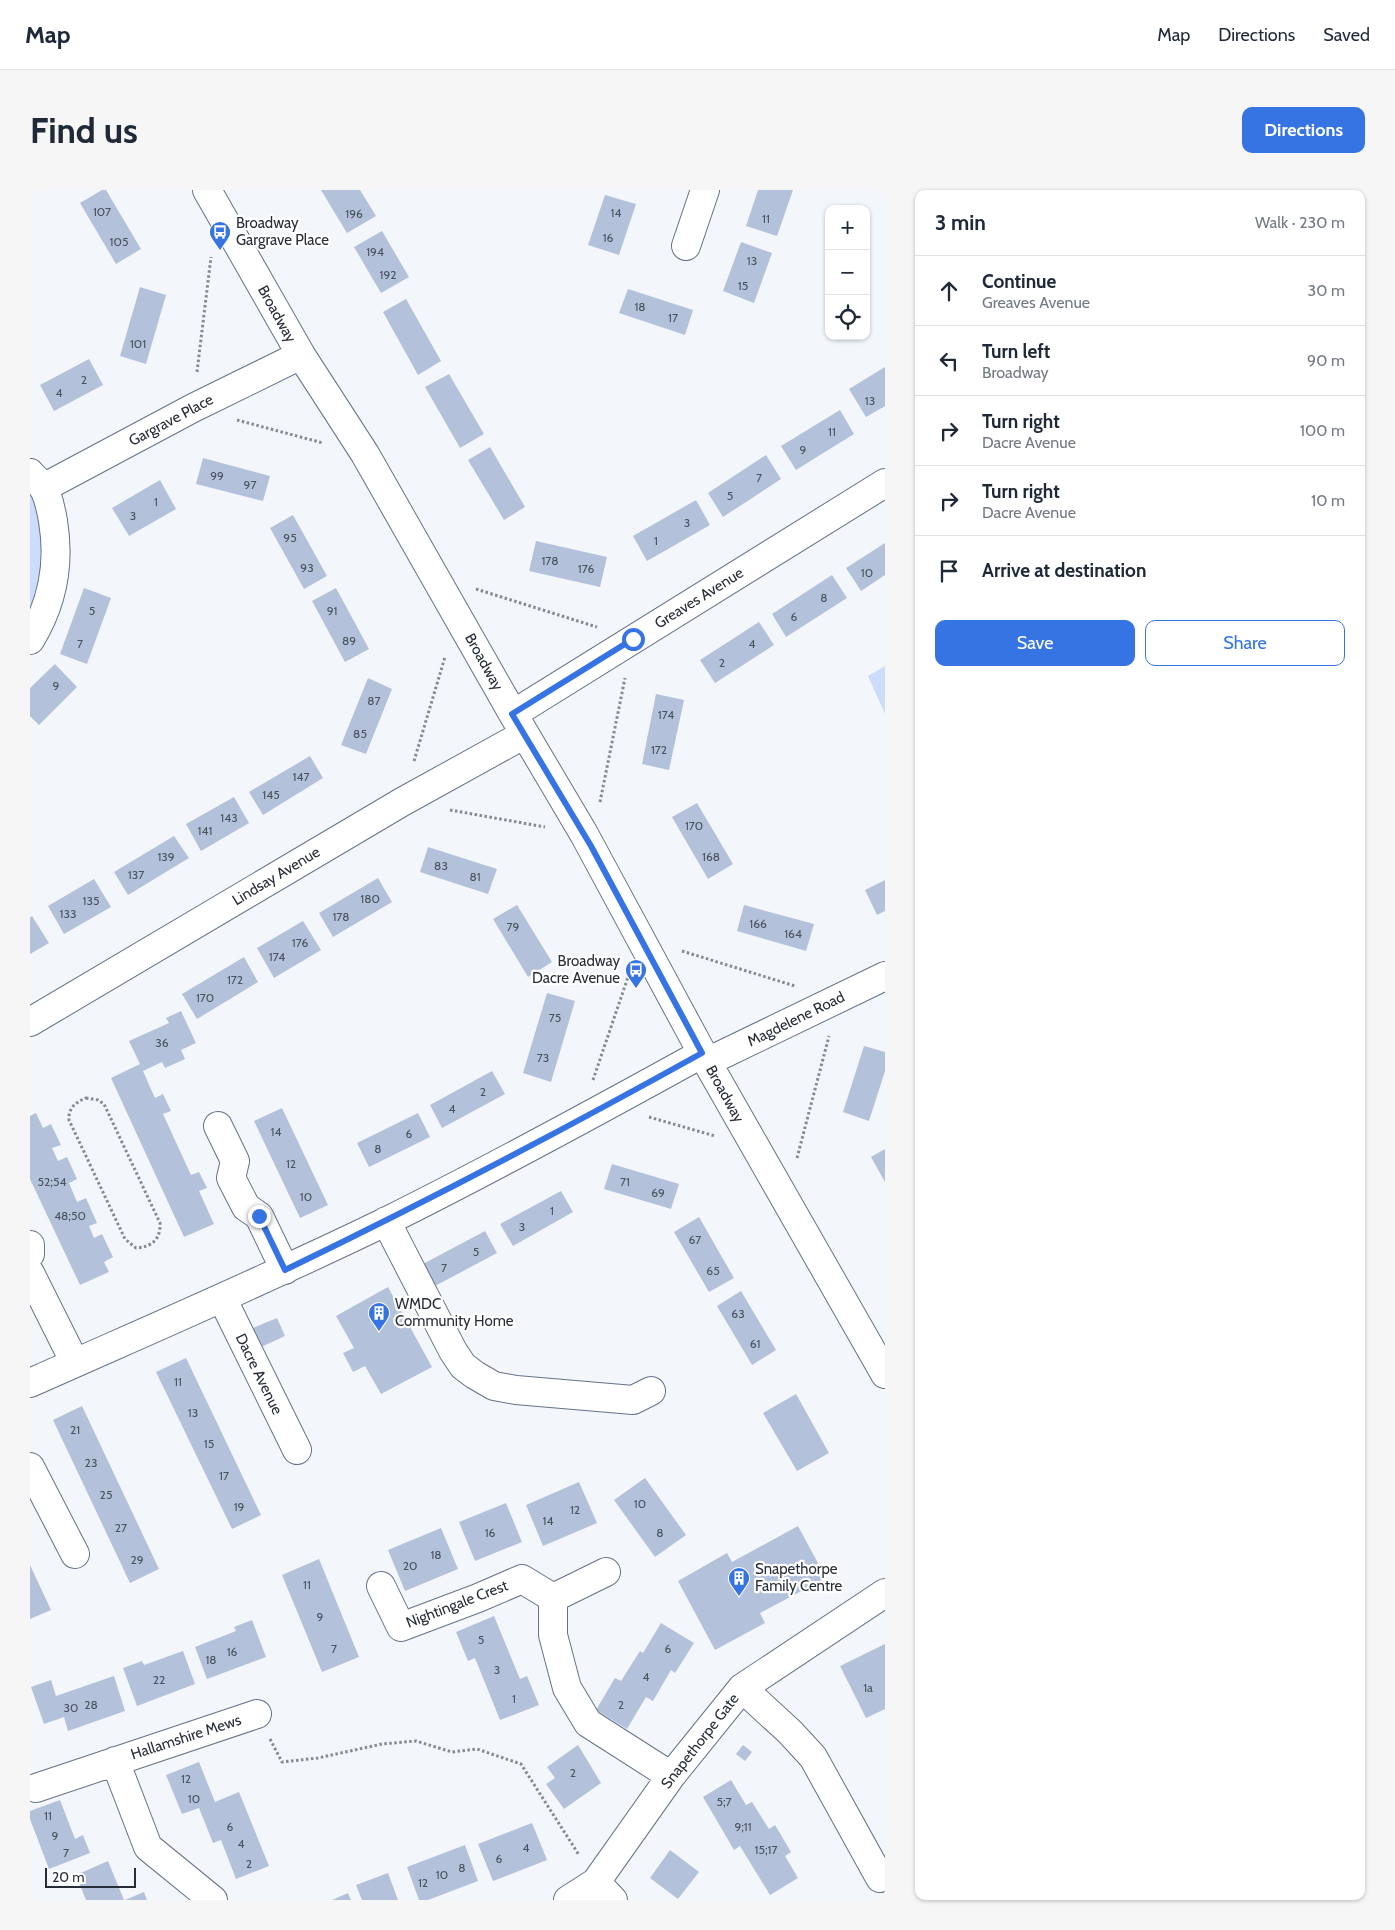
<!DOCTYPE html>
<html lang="en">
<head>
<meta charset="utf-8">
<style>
	:root { --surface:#fff; --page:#f6f6f7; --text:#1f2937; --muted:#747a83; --line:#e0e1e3; --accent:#3774e3 }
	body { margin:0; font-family:Cabin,sans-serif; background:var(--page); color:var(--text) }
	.controls { position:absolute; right:15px; top:15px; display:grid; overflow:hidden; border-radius:10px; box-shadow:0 1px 4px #0004 }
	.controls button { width:45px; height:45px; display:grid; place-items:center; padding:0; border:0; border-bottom:1px solid var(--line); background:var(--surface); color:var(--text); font:25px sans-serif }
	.scale { position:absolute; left:15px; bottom:12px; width:91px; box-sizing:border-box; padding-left:5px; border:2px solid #282e38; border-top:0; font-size:14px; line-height:18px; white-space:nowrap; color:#282e38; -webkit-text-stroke:4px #fff; paint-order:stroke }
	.stop { position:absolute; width:15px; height:15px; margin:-11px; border:4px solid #3774e3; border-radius:50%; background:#fff }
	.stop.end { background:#3774e3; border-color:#fff; box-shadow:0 1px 5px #0008 }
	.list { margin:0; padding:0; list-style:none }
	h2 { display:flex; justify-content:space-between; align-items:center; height:65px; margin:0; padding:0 20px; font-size:21px }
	h2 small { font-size:16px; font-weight:400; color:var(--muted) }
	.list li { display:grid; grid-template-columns:32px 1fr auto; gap:15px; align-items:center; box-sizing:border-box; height:70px; padding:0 20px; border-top:1px solid var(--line) }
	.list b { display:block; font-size:19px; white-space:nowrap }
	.list p { margin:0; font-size:16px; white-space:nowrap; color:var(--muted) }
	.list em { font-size:16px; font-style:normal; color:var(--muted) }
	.actions { display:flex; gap:10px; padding:15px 20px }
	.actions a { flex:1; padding:11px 0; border:1px solid var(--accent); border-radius:10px; text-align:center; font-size:18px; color:var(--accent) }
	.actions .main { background:var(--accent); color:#fff }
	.icon { flex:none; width:28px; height:28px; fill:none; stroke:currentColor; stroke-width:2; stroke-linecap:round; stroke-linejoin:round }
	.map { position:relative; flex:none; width:855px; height:1710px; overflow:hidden; border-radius:10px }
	header { display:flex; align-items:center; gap:30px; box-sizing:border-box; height:70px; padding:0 25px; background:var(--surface); border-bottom:1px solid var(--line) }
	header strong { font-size:24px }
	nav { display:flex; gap:28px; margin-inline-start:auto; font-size:18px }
	.intro { display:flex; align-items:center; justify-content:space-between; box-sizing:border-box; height:120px; padding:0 30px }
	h1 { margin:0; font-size:35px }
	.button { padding:12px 22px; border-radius:10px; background:var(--accent); color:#fff; font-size:18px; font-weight:700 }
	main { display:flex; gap:30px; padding:0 30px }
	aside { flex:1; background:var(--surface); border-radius:10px; box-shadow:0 1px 4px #0004 }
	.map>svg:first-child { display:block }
	.green { fill:#cbddfb }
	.building { fill:#b3c2da }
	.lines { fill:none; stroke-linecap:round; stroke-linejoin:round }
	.minor-casing { stroke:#657288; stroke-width:30 }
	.path { stroke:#858991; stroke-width:3; stroke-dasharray:2.5 2.5; stroke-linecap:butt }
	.minor { stroke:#fff; stroke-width:28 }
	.route { stroke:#3774e3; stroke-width:6 }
	.labels { text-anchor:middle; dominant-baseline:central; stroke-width:4.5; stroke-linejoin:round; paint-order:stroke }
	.number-label { font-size:12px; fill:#4b5360 }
	.poi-label { font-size:15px; fill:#282e38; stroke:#fff; text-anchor:start }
	.street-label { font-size:15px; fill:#282e38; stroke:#fff }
</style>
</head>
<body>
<header>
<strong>Map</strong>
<nav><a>Map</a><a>Directions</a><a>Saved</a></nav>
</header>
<div class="intro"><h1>Find us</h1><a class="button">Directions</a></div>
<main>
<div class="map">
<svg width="855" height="1710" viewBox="0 0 855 1710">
	<rect width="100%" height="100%" fill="#f3f6fb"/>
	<path class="green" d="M0,283L21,317L0,450Z
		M855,476V524L838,486Z"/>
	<path class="building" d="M72,0H76L111,59L86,74L50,13Z
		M291,0H330L346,26L317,43Z
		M728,0H763L747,46L716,36Z
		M575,5L606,14L589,65L558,55Z
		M352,41L379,87L351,103L324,57Z
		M711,52L742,63L724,113L693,101Z
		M110,97L136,105L116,174L90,166Z
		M598,99L663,120L655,145L589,123Z
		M376,109L411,171L388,185L353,122Z
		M59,169L73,195L24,221L10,195Z
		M855,177V216L836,227L819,199Z
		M419,184L454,244L430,258L395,197Z
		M810,220L824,244L766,280L751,256Z
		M460,257L495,317L474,330L438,270Z
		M736,265L751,289L693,327L678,303Z
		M173,268L240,286L233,311L166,294Z
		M130,290L146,319L99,346L82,318Z
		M666,310L680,335L617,371L603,346Z
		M263,325L297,386L274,399L240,338Z
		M506,351L577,367L570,397L499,381Z
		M855,353V385L831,401L816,378Z
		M802,385L817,408L756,447L742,424Z
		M54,398L81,408L57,474L30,464Z
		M306,398L339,459L315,472L282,411Z
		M729,432L744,455L685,493L670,470Z
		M25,474L47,497L9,535L0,526V498Z
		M338,488L362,499L336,564L311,555Z
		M626,504L654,510L639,580L612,574Z
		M280,566L293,588L233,625L219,602Z
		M204,607L219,633L171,661L156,634Z
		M667,613L703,674L678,689L642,627Z
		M144,646L159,668L98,705L84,682Z
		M398,657L467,679L458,704L390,682Z
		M348,688L362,712L303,747L289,723Z
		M64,689L81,717L34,744L18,716Z
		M855,690V721L847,725L835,700Z
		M487,715L522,772L498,787L463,729Z
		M714,715L784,734L776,761L707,741Z
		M2,726L19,753L0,764V728Z
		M273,731L291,760L244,788L227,758Z
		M214,767L228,792L167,829L152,804Z
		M517,803L545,811L521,892L493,883Z
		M151,821L166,853L151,860L155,869L135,878L132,872L113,881L125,908L133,904L141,921L133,924L161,985L169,982L177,998L169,1001L184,1034L154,1047L81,888L110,874L99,851L139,833L136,828Z
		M834,856L855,862V881L839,931L813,922Z
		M462,881L475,904L412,938L400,915Z
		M252,918L298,1015L270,1028L224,931Z
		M6,923L13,938L21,934L31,955L22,958L28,971L37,967L47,989L39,993L47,1012L56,1008L67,1033L59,1036L64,1048L72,1044L83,1067L74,1072L79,1082L50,1095L0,989V926Z
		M388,923L400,947L339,977L327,953Z
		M855,959V992L841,967Z
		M582,974L649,994L641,1019L574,999Z
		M531,1001L543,1022L483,1056L470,1034Z
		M669,1027L704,1088L679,1102L644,1042Z
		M455,1041L467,1063L405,1096L393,1074Z
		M358,1097L402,1177L351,1204L335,1176L323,1182L313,1163L324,1158L306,1126Z
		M711,1101L746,1160L722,1175L687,1116Z
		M247,1128L255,1146L231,1157L223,1138Z
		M156,1168L231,1325L202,1339L126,1182Z
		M766,1204L799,1263L767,1281L733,1223Z
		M52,1216L129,1379L100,1393L23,1230Z
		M615,1288L656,1345L625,1367L584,1310Z
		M549,1292L567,1333L513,1356L496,1315Z
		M476,1313L492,1352L445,1371L429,1332Z
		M768,1336L796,1388L730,1423L735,1433L685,1460L648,1391L697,1363L702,1372Z
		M411,1338L428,1379L375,1401L358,1360Z
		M289,1369L329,1467L292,1482L252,1385Z
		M0,1375L21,1420L0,1429Z
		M464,1426L490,1489L497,1486L509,1515L470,1530L445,1468L438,1471L426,1442Z
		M222,1430L236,1467L177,1489L165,1457L206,1441L204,1437Z
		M631,1433L664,1453L645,1483L641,1480L623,1511L616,1507L597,1539L566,1520L585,1488L591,1491L610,1461L613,1463Z
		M855,1454V1519L836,1528L810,1476Z
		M153,1461L165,1494L107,1516L93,1478L112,1471L114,1475Z
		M84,1486L95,1521L38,1541L34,1527L14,1534L1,1497L21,1490L26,1506Z
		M548,1555L571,1593L534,1619L516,1594L525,1588L517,1577Z
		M713,1555L722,1562L715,1571L706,1564Z
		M169,1572L185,1612L209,1602L239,1676L206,1689L191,1650L183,1653L169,1618L152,1624L136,1585Z
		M701,1590L716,1615L722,1612L739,1639L745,1635L761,1662L755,1666L768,1688L740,1705L710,1656L704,1660L673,1607Z
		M30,1610L45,1649L53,1645L60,1663L19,1679L0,1629V1621Z
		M502,1633L517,1670L463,1691L448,1654Z
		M435,1655L448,1691L398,1710H389L377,1677Z
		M640,1660L669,1682L648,1709L620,1688Z
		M78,1671L94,1710H56L46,1685Z
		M358,1683L368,1710H332L326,1695Z
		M114,1702L117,1710H95Z
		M318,1703L321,1710H302Z"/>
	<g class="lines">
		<g class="minor-casing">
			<path id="minor" d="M177,0L271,165L335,264L483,524L554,644L677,872L855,1184
				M656,56L675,0
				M0,283C4,288 10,292 13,297C19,307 21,320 23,331C30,373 23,413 0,450
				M13,298L163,218L271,165
				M483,524L855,293
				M0,832L372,612L495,544
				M677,872L855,786
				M188,936L205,971L201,988L216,1017L229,1026L255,1080
				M356,1031L423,1161L433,1176L445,1185L464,1196L486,1200L603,1210L621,1201
				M0,1055V1064
				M0,1083L45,1173
				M192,1108L267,1260
				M0,1193C119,1140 238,1089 355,1032C462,979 568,921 673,863
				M0,1277L45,1364
				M576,1382L523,1408V1445L537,1498L558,1533L641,1586
				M351,1396L371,1437L448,1408L492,1389L523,1408
				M712,1498L760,1542L783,1567L850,1688
				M85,1571L118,1657L183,1710
				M6,1598L227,1524
				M566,1692L583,1710
				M538,1710L566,1692L641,1586L712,1498L855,1403"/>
		</g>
		<path class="path" d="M167,182L181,67
			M207,230L293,253
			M446,399L567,437
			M384,571L415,467
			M570,612L595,488
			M420,620L515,637
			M652,761L765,796
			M563,890L598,787
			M56,908L68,910L74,914L130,1033C131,1050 121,1057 106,1058L95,1049L39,930C38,918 46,912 56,908Z
			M619,927L685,946
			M767,968L799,846
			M240,1549L252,1572L288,1568L352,1554L386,1551L422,1562L447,1559L491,1574L549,1665"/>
		<use href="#minor" class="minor"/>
	</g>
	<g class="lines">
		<path class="route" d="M229,1026L255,1080C396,1012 535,939 672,863L561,656L482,524L603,449"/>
	</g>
	<defs>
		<g id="bus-pin" transform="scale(1.125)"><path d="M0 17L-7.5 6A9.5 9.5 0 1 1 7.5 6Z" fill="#3774e3" stroke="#fff"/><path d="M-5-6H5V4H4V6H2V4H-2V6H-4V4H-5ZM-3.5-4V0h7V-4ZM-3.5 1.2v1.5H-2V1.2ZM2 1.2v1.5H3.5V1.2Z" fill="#fff"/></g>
		<g id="building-pin" transform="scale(1.125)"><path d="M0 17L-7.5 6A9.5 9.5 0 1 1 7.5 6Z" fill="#3774e3" stroke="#fff"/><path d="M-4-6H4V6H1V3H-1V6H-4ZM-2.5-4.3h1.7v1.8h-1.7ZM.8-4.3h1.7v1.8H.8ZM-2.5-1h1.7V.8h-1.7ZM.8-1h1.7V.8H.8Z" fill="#fff"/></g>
	</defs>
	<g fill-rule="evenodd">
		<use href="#bus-pin" x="190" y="42"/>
		<use href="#bus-pin" x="606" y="780"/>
		<use href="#building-pin" x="349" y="1123"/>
		<use href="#building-pin" x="709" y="1388"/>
	</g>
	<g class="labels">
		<g class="number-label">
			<text x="72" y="21">107</text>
			<text x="586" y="22">14</text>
			<text x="324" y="23">196</text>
			<text x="736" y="28">11</text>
			<text x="578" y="47">16</text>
			<text x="89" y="51">105</text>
			<text x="345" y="61">194</text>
			<text x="722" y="70">13</text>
			<text x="358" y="84">192</text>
			<text x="713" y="95">15</text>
			<text x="610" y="116">18</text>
			<text x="643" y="127">17</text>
			<text x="108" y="153">101</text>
			<text x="54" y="189">2</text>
			<text x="29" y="202">4</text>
			<text x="840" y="210">13</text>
			<text x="802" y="241">11</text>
			<text x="773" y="259">9</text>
			<text x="187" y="285">99</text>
			<text x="729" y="287">7</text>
			<text x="220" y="294">97</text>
			<text x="700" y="305">5</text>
			<text x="126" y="311">1</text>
			<text x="103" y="325">3</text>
			<text x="657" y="332">3</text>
			<text x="260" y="347">95</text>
			<text x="626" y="350">1</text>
			<text x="520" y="370">178</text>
			<text x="277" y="377">93</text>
			<text x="556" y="378">176</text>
			<text x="837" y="382">10</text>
			<text x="794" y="407">8</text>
			<text x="62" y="420">5</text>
			<text x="302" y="420">91</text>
			<text x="764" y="426">6</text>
			<text x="319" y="450">89</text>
			<text x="50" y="453">7</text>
			<text x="722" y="453">4</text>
			<text x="692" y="472">2</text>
			<text x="26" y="495">9</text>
			<text x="344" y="510">87</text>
			<text x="636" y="524">174</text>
			<text x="330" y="543">85</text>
			<text x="629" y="559">172</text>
			<text x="271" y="586">147</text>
			<text x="241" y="604">145</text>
			<text x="199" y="627">143</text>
			<text x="664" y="635">170</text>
			<text x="175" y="640">141</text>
			<text x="136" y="666">139</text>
			<text x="681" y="666">168</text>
			<text x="411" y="675">83</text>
			<text x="106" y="684">137</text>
			<text x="445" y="686">81</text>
			<text x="340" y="708">180</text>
			<text x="61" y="710">135</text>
			<text x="38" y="723">133</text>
			<text x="311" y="726">178</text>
			<text x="728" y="733">166</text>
			<text x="483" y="736">79</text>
			<text x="763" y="743">164</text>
			<text x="270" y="752">176</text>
			<text x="247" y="766">174</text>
			<text x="205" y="789">172</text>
			<text x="175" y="807">170</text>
			<text x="525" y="827">75</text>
			<text x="132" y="852">36</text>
			<text x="513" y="867">73</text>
			<text x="453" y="901">2</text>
			<text x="422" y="918">4</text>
			<text x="246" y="941">14</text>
			<text x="379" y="943">6</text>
			<text x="348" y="958">8</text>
			<text x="261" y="973">12</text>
			<text x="22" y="991">52;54</text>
			<text x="595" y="991">71</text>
			<text x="628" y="1002">69</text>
			<text x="276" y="1006">10</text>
			<text x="522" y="1020">1</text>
			<text x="40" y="1025">48;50</text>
			<text x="492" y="1036">3</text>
			<text x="665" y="1049">67</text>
			<text x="446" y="1061">5</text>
			<text x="414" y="1077">7</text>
			<text x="683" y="1080">65</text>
			<text x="708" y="1123">63</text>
			<text x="725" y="1153">61</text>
			<text x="148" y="1191">11</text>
			<text x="163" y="1222">13</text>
			<text x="45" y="1239">21</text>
			<text x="179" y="1253">15</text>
			<text x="61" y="1272">23</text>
			<text x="194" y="1285">17</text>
			<text x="76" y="1304">25</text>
			<text x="610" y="1313">10</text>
			<text x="209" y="1316">19</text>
			<text x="545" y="1319">12</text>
			<text x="518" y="1330">14</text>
			<text x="91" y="1337">27</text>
			<text x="460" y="1342">16</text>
			<text x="630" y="1342">8</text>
			<text x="406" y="1364">18</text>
			<text x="107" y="1369">29</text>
			<text x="380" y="1375">20</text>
			<text x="277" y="1394">11</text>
			<text x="290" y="1426">9</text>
			<text x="451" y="1449">5</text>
			<text x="304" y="1458">7</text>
			<text x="638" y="1458">6</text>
			<text x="202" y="1461">16</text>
			<text x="181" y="1469">18</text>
			<text x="467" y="1479">3</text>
			<text x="616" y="1486">4</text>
			<text x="129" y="1489">22</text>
			<text x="838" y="1497">1a</text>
			<text x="484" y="1508">1</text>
			<text x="61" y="1514">28</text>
			<text x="591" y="1514">2</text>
			<text x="41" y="1517">30</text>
			<text x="543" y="1582">2</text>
			<text x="156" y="1588">12</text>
			<text x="164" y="1608">10</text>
			<text x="694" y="1611">5;7</text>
			<text x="18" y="1625">11</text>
			<text x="200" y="1636">6</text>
			<text x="713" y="1636">9;11</text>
			<text x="25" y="1645">9</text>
			<text x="211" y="1653">4</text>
			<text x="496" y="1657">4</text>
			<text x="736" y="1659">15;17</text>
			<text x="36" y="1662">7</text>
			<text x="469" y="1668">6</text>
			<text x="219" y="1673">2</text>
			<text x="432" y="1677">8</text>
			<text x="412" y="1684">10</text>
			<text x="393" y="1692">12</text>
		</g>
		<g class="poi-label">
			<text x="206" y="33">Broadway<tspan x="206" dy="17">Gargrave Place</tspan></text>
			<text x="590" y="771" text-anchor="end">Broadway<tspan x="590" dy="17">Dacre Avenue</tspan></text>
			<text x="365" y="1114">WMDC<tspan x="365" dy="17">Community Home</tspan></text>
			<text x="725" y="1379">Snapethorpe<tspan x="725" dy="17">Family Centre</tspan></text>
		</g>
		<g class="street-label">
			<text transform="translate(247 124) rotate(61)">Broadway</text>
			<text transform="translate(141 230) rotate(-28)">Gargrave Place</text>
			<text transform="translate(669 408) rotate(-32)">Greaves Avenue</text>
			<text transform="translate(454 472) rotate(61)">Broadway</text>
			<text transform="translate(246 686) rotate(-31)">Lindsay Avenue</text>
			<text transform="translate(766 829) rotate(-26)">Magdelene Road</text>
			<text transform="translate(695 904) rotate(61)">Broadway</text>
			<text transform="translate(229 1184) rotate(64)">Dacre Avenue</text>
			<text transform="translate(427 1414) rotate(-21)">Nightingale Crest</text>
			<text transform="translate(156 1547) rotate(-18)">Hallamshire Mews</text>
			<text transform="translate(670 1551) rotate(-52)">Snapethorpe Gate</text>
		</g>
	</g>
</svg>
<div class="controls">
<button>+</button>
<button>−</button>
<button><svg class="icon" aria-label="locate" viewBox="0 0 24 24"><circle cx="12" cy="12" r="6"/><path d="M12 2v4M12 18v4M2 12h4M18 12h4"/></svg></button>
</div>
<div class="scale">20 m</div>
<div class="stop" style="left:603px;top:449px"></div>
<div class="stop end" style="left:229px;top:1026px"></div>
</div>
<aside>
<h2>3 min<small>Walk · 230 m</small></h2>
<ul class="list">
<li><svg class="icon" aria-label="ahead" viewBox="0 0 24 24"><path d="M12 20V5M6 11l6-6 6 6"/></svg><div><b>Continue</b><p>Greaves Avenue</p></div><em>30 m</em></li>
<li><svg class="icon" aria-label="left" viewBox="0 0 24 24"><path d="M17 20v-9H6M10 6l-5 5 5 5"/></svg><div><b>Turn left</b><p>Broadway</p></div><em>90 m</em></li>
<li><svg class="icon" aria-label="right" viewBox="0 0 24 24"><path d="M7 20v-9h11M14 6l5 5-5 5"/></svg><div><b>Turn right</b><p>Dacre Avenue</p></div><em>100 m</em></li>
<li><svg class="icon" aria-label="right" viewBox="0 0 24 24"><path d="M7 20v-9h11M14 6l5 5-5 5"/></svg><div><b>Turn right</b><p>Dacre Avenue</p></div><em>10 m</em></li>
<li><svg class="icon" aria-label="arrive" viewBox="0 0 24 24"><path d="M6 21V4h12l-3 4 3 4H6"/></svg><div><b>Arrive at destination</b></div></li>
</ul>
<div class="actions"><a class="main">Save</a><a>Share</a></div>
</aside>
</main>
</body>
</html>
